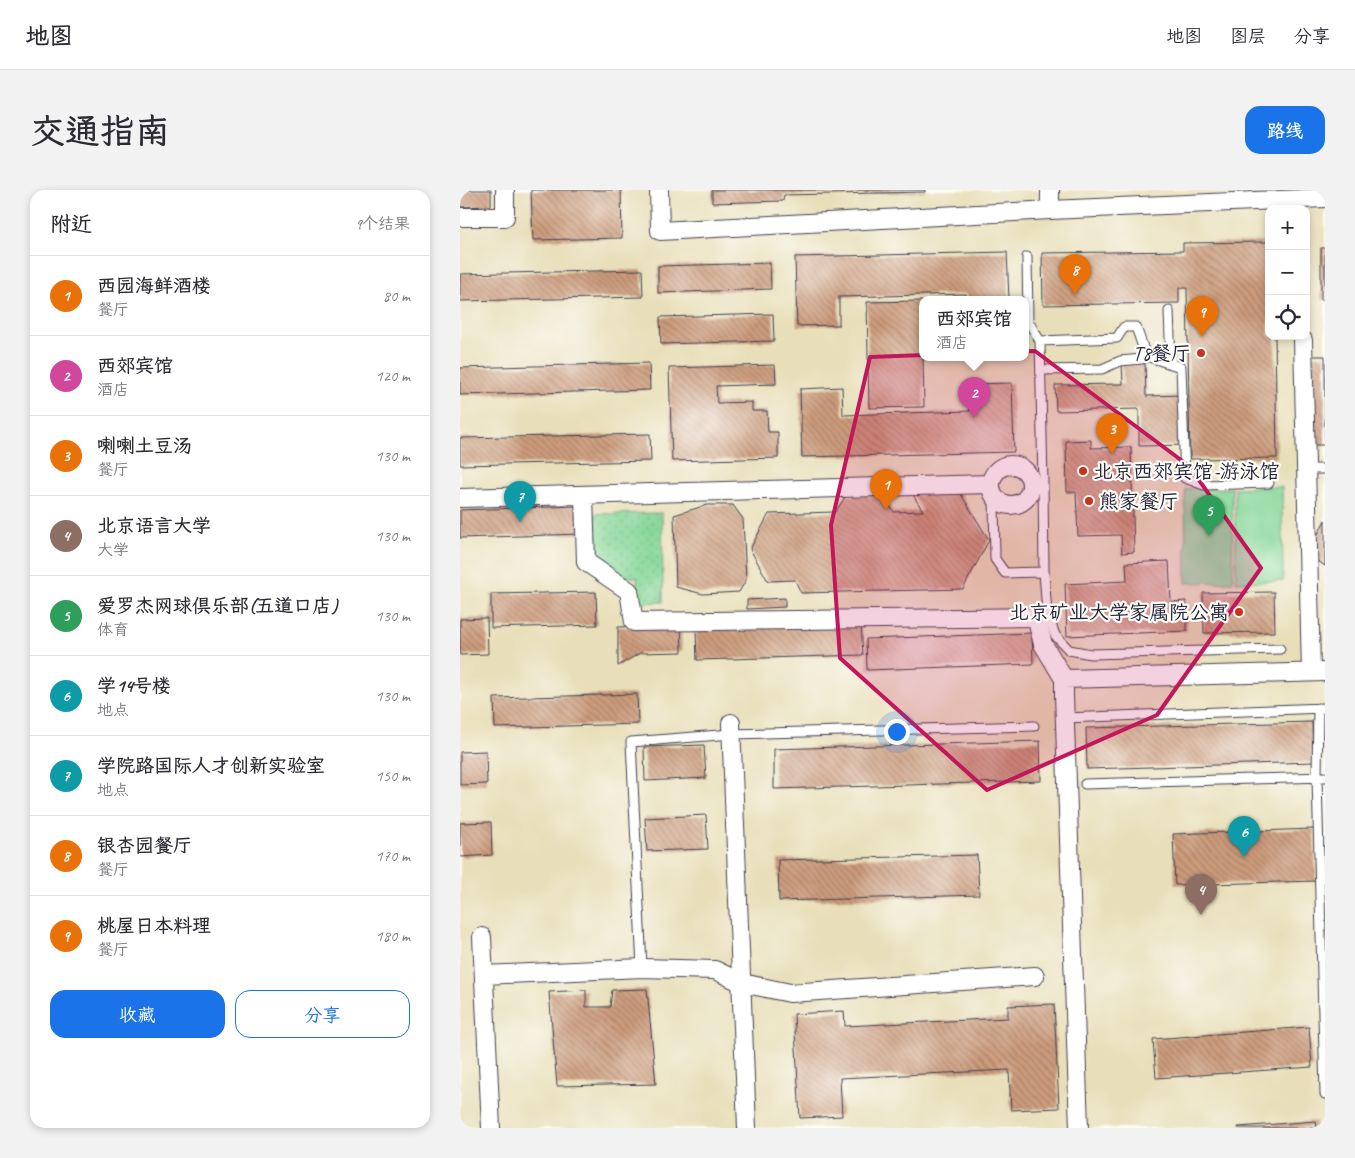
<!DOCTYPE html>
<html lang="zh">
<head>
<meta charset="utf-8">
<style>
	:root { --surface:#fff; --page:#f2f2f3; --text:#2b2b33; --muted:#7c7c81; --line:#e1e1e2; --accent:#1a73e8 }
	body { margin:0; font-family:Caveat,"LXGW WenKai TC",sans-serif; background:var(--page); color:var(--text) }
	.controls { position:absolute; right:15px; top:15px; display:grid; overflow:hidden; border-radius:10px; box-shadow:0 2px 8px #0003 }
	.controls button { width:45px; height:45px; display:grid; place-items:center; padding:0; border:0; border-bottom:1px solid var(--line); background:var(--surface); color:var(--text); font:25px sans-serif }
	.you { position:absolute; left:436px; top:541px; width:18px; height:18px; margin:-12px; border:4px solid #fff; border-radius:50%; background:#1a73e8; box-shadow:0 0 0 8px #1a73e833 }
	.badge { display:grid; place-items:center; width:32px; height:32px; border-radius:50%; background:var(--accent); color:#fff; font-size:16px; font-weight:700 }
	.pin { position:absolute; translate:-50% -41px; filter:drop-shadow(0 1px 2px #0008) }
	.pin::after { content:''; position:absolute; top:26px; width:18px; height:15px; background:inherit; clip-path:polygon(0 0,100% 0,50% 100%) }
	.popup { position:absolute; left:459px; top:106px; width:110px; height:65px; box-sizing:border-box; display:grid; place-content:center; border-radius:10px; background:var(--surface); filter:drop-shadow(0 1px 4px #0005); font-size:16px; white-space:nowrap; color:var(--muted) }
	.popup b { font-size:19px; color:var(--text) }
	.popup::after { content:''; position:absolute; left:50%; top:100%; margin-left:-10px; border:10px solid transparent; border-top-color:var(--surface) }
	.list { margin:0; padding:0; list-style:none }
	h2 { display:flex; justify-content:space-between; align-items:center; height:65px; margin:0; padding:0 20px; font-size:21px }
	h2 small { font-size:16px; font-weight:400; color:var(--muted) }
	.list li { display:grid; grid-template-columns:32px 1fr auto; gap:15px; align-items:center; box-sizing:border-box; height:80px; padding:0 20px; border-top:1px solid var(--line) }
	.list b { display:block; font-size:19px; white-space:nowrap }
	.list p { margin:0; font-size:16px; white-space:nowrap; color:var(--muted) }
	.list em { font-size:16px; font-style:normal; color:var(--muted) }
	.actions { display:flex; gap:10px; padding:15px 20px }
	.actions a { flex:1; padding:11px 0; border:1px solid var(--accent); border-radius:15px; text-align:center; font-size:18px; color:var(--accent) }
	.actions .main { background:var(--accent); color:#fff }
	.icon { flex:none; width:28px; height:28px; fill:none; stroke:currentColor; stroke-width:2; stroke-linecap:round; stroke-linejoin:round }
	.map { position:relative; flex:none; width:865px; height:938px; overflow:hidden; border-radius:15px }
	header { display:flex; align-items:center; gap:30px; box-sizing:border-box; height:70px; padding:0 25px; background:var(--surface); border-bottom:1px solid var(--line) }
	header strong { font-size:24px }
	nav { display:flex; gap:28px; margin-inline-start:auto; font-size:18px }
	.intro { display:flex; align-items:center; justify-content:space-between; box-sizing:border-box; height:120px; padding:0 30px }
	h1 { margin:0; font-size:35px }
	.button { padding:12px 22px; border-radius:15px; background:var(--accent); color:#fff; font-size:18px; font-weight:700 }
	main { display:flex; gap:30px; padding:0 30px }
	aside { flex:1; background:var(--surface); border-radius:15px; box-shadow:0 2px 8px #0003 }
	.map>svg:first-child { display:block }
	.park { fill:url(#park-dots); stroke:#547c6a }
	.garden { fill:#85d798; stroke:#547c6a }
	.building { fill:url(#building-back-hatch) }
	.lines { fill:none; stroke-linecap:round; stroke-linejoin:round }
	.service-casing { stroke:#403e4e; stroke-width:11 }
	.minor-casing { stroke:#403e4e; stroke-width:20 }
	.service { stroke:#fff; stroke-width:9 }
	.minor { stroke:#fff; stroke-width:18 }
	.marked { fill:#c2185b; fill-opacity:0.2; stroke:#c2185b; stroke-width:4; stroke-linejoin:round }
	.poi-dot { fill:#c8321e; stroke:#fdfcf7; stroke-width:2 }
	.labels { text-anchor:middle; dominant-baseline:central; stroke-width:4.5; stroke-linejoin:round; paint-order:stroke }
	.poi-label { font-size:20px; fill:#22223b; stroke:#fdfcf7; text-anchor:end }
</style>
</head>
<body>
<header>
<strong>地图</strong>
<nav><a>地图</a><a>图层</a><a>分享</a></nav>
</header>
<div class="intro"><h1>交通指南</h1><a class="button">路线</a></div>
<main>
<aside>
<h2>附近<small>9个结果</small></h2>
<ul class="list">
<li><span class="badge" style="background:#e8710a">1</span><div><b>西园海鲜酒楼</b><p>餐厅</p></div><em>80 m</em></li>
<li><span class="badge" style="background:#d1479c">2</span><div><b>西郊宾馆</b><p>酒店</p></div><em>120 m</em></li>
<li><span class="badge" style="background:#e8710a">3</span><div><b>喇喇土豆汤</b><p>餐厅</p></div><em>130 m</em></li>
<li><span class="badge" style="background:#8d6e63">4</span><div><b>北京语言大学</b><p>大学</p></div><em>130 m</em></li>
<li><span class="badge" style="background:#2e9e5b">5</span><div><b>爱罗杰网球俱乐部(五道口店)</b><p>体育</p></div><em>130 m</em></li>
<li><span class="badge" style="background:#0f9aa8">6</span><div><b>学14号楼</b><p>地点</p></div><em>130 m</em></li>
<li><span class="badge" style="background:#0f9aa8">7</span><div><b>学院路国际人才创新实验室</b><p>地点</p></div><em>150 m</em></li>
<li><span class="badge" style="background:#e8710a">8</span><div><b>银杏园餐厅</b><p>餐厅</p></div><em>170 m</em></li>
<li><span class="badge" style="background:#e8710a">9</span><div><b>桃屋日本料理</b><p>餐厅</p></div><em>180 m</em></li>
</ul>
<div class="actions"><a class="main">收藏</a><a>分享</a></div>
</aside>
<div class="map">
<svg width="865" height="938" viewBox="0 0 865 938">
	<defs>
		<pattern id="park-dots" width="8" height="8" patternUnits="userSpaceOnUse" patternTransform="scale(1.25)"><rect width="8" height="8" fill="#85d798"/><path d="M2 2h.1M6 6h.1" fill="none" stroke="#73b884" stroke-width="1.8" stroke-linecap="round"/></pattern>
		<pattern id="building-back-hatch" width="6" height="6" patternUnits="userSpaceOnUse" patternTransform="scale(1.25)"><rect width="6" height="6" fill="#cc9b7b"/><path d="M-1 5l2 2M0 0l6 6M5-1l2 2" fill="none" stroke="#a57e66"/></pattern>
	</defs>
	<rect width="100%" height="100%" fill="#fdfcf7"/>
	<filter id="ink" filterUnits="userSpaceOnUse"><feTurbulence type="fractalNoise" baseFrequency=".02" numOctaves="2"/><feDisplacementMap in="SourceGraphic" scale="10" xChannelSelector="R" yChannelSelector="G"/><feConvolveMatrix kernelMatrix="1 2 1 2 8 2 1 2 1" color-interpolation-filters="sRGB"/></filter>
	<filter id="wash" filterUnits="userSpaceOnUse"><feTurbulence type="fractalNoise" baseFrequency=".0096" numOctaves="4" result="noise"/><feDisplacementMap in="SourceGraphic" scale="20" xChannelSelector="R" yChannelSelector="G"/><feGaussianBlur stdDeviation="1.12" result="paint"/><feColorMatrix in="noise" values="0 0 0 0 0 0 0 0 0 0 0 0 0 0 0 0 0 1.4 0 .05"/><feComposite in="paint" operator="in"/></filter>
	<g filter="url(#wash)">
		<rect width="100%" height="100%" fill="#e8dfba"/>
		<path class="park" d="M202,323L203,412L178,413L177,387H148L134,373L133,324Z"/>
		<path class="garden" d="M822,297L823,391L776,392L775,298Z
			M772,298L773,392L726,393L725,299Z"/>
		<g id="blocks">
			<path class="building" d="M0,0H31V16L0,17Z
				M71,0H161L162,48L73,50Z
				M252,0H465V2L324,5L323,11L252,13Z
				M809,52V146H815L817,268L730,269L727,98H719V113L583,115L582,63L723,61V53Z
				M861,58H865V110H861Z
				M547,62L549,109H506V104L379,107V135L337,136L335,67Z
				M310,73L311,99L198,103V76Z
				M182,80L183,107L0,111V84Z
				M462,111L464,217L409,218L407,112Z
				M313,124L314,151L201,154L200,127Z
				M851,166H865V255H853Z
				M189,173L190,200L0,205V178Z
				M662,173H685L686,206L727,205V255L679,256V219L596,221L595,195L663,194Z
				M315,175L316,194L256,196L257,213L292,212V221H307L308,242H318V268L212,271L209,178Z
				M552,193L554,262L342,267L340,199L382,197L383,225L510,221V194Z
				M190,244L191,271L0,275V248Z
				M631,250V258L671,257L674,362L662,363L661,345L618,346L616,302H607L606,251Z
				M499,301L529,350L503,399L341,403L335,390L308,391L290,359L309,324L375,322L386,306L421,305L434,322L463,321L453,305Z
				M247,315H273L283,329L286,390L279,402L243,404L216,397L214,325Z
				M120,316L121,344L0,348V320Z
				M865,330V376L848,364Z
				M709,371L711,412L726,411L727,441L607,446L605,394L667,391L666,373Z
				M136,402L137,435L31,438V404Z
				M814,402L815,442L744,443L743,403Z
				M325,408V417L287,419V410Z
				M27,428L28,464L0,465V429Z
				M401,434L403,465L237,470L236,439Z
				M221,436L222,462L180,463L158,476V437Z
				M572,443L573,474L407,480L406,449Z
				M177,504L178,534L35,538L34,508Z
				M852,532L853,572L627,579L626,538Z
				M580,551L581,591L314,599V559Z
				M244,555L246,588L185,591L184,557Z
				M26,561L27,594L0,595V562Z
				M246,625L248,659L187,661L185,628Z
				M31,632L32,665L0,667V633Z
				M854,639L856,691L715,695L713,644Z
				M517,665L519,705L319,711L318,670Z
				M187,799L196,894L97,896L89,802L126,800V817H150L152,800Z
				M594,814L599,918L551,920L549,880L380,888L382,926L340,928L334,824L384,821L385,836L548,828V816Z
				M849,837L852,877L696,888L693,849Z
				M856,931L857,938H778V937Z"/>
		</g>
	</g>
	<g filter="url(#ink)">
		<use href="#blocks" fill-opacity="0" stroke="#403e4e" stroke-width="1"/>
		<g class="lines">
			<g class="service-casing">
				<path id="service" d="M567,67L568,131L580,151L583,294
					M580,151L657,148L664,137H676L686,166L711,174L709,121
					M711,174L721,177L725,288L744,295L809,293
					M581,180L642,179L660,171L682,169L686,166
					M846,279H865
					M572,294H583L584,382L587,423L595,445L609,460L631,464L820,459
					M534,307L535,369L545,383L584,382
					M858,518L857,587L865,904
					M605,528L865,518
					M625,594L865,587
					M182,778L171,552L272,544L574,536"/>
			</g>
			<g class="minor-casing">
				<path id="minor" d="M199,0L200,41L590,20L865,8
					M590,0V20
					M0,27H45V0
					M843,150L851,482
					M531 295a20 20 0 1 1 40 0a20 20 0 1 1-40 0Z
					M124,305L126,372L169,401L174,432L576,427L583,454L604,489V505L619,938
					M0,308L530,294
					M604,489L865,482
					M271,533L287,938
					M22,747L31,938
					M24,785L182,778L255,780L282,793L330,803L575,786"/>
			</g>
			<use href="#service" class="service"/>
			<use href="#minor" class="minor"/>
		</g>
	</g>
	<path class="marked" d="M575,161L729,276L801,378L697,525L527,600L380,468L371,335L410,167Z"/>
	<g class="poi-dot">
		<circle cx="741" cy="163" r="5"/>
		<circle cx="623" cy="281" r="5"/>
		<circle cx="629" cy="311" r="5"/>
		<circle cx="779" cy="422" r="5"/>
	</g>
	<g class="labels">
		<g class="poi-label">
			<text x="731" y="163">T8餐厅</text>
			<text x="633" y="281" text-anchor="start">北京西郊宾馆-游泳馆</text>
			<text x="639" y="311" text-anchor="start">熊家餐厅</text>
			<text x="769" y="422">北京矿业大学家属院公寓</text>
		</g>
	</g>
</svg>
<div class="controls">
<button>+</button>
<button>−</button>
<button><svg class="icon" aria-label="locate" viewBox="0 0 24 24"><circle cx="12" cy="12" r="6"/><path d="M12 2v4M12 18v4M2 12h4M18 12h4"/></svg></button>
</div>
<div class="you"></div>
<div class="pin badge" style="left:426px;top:320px;background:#e8710a">1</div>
<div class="pin badge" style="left:514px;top:228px;background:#d1479c">2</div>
<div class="popup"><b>西郊宾馆</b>酒店</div>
<div class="pin badge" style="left:652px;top:264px;background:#e8710a">3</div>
<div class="pin badge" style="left:741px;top:725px;background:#8d6e63">4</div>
<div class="pin badge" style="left:749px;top:346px;background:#2e9e5b">5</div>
<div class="pin badge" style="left:784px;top:667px;background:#0f9aa8">6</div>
<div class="pin badge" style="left:60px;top:332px;background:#0f9aa8">7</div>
<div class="pin badge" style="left:615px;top:105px;background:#e8710a">8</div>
<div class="pin badge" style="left:742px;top:147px;background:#e8710a">9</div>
</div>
</main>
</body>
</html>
